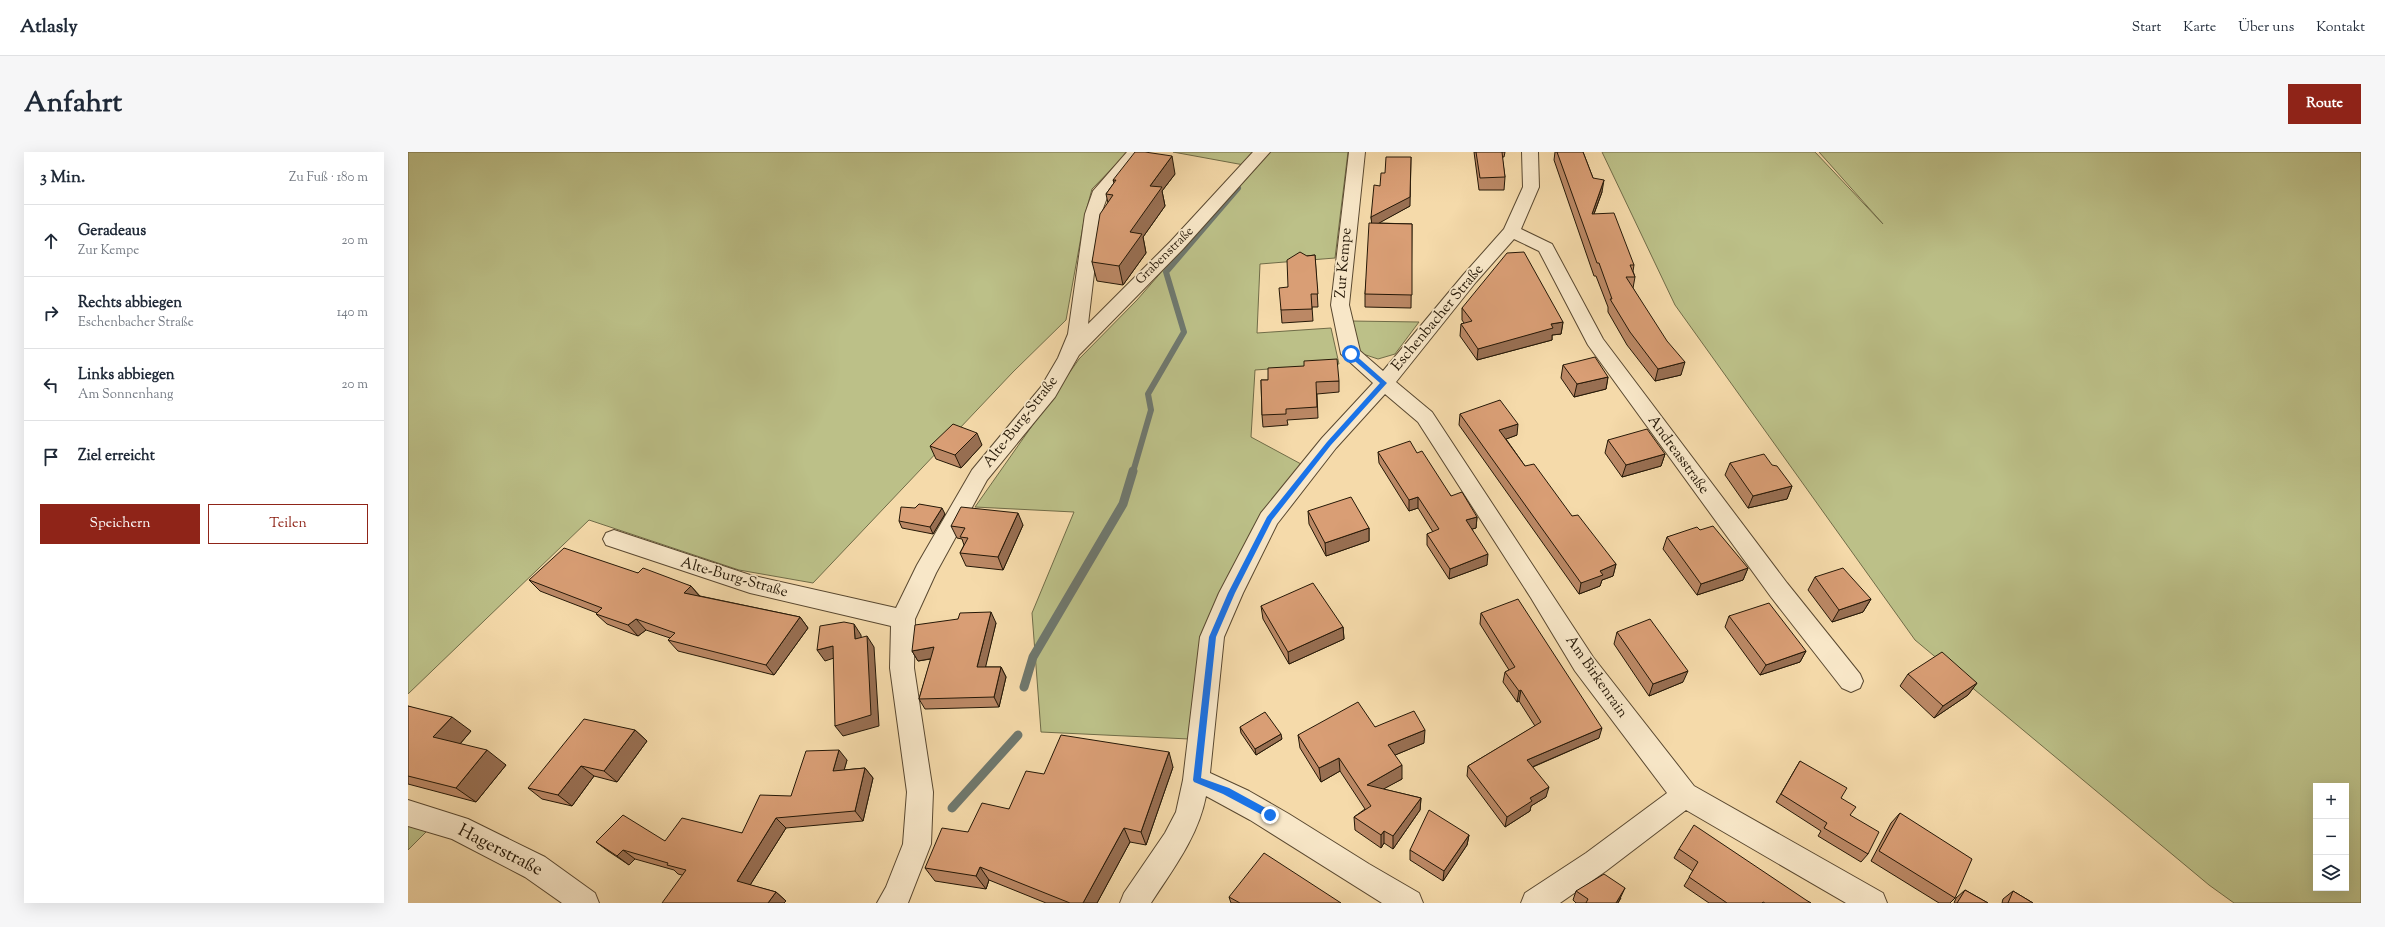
<!DOCTYPE html>
<html lang="de">
<head>
<meta charset="utf-8">
<style>
	:root { --surface:#fff; --page:#f6f6f7; --text:#1f2937; --muted:#747a83; --line:#e0e1e3; --accent:#8f2418 }
	body { margin:0; font-family:"Sorts Mill Goudy",serif; background:var(--page); color:var(--text) }
	.controls { position:absolute; right:12px; bottom:12px; display:grid; overflow:hidden; border-radius:0px; box-shadow:0 4px 16px #0002 }
	.controls button { width:36px; height:36px; display:grid; place-items:center; padding:0; border:0; border-bottom:1px solid var(--line); background:var(--surface); color:var(--text); font:20px sans-serif }
	.stop { position:absolute; width:12px; height:12px; margin:-9px; border:3px solid #1a73e8; border-radius:50%; background:#fff }
	.stop.end { background:#1a73e8; border-color:#fff; box-shadow:0 1px 4px #0008 }
	.list { margin:0; padding:0; list-style:none }
	h2 { display:flex; justify-content:space-between; align-items:center; height:52px; margin:0; padding:0 16px; font-size:17px }
	h2 small { font-size:13px; font-weight:400; color:var(--muted) }
	.list li { display:grid; grid-template-columns:26px 1fr auto; gap:12px; align-items:center; box-sizing:border-box; height:72px; padding:0 16px; border-top:1px solid var(--line) }
	.list b { display:block; font-size:15px; white-space:nowrap }
	.list p { margin:0; font-size:13px; white-space:nowrap; color:var(--muted) }
	.list em { font-size:13px; font-style:normal; color:var(--muted) }
	.actions { display:flex; gap:8px; padding:12px 16px }
	.actions a { flex:1; padding:9px 0; border:1px solid var(--accent); border-radius:0px; text-align:center; font-size:14px; color:var(--accent) }
	.actions .main { background:var(--accent); color:#fff }
	.icon { flex:none; width:22px; height:22px; fill:none; stroke:currentColor; stroke-width:2; stroke-linecap:round; stroke-linejoin:round }
	.map { position:relative; flex:none; width:1953px; height:751px; overflow:hidden; border-radius:0px }
	header { display:flex; align-items:center; gap:24px; box-sizing:border-box; height:56px; padding:0 20px; background:var(--surface); border-bottom:1px solid var(--line) }
	header strong { font-size:19px }
	nav { display:flex; gap:22px; margin-inline-start:auto; font-size:14px }
	.intro { display:flex; align-items:center; justify-content:space-between; box-sizing:border-box; height:96px; padding:0 24px }
	h1 { margin:0; font-size:28px }
	.button { padding:10px 18px; border-radius:0px; background:var(--accent); color:#fff; font-size:14px; font-weight:700 }
	main { display:flex; gap:24px; padding:0 24px }
	aside { flex:1; background:var(--surface); border-radius:0px; box-shadow:0 4px 16px #0002 }
	.map>svg:first-child { display:block }
	.green { fill:#bcc088; stroke:#706c48; fill-rule:evenodd }
	.lines { fill:none; stroke-linecap:round; stroke-linejoin:round }
	.stream-far1 { stroke:#6f786e; stroke-width:6 }
	.stream { stroke:#6f786e; stroke-width:9 }
	.minor-casing { stroke:#594830; stroke-width:2 }
	.minor { fill:#f8e7c8; fill-rule:evenodd }
	.wall { fill:#bb8865; stroke:#251807 }
	.shaded-wall { fill:#986f52; stroke:#251807 }
	.building { fill:#d99e75; stroke:#251807 }
	.route { fill:#1a73e8 }
	.labels { text-anchor:middle; dominant-baseline:central; stroke-width:3.5; stroke-linejoin:round; paint-order:stroke }
	.far-street-label { font-size:13px; fill:#251807; stroke:#f8e7c8 }
	.street-label { font-size:15px; fill:#251807; stroke:#f8e7c8 }
	.near-street-label { font-size:18px; fill:#251807; stroke:#f8e7c8 }
</style>
</head>
<body>
<header>
<strong>Atlasly</strong>
<nav><a>Start</a><a>Karte</a><a>Über uns</a><a>Kontakt</a></nav>
</header>
<div class="intro"><h1>Anfahrt</h1><a class="button">Route</a></div>
<main>
<aside>
<h2>3 Min.<small>Zu Fuß · 180 m</small></h2>
<ul class="list">
<li><svg class="icon" aria-label="ahead" viewBox="0 0 24 24"><path d="M12 20V5M6 11l6-6 6 6"/></svg><div><b>Geradeaus</b><p>Zur Kempe</p></div><em>20 m</em></li>
<li><svg class="icon" aria-label="right" viewBox="0 0 24 24"><path d="M7 20v-9h11M14 6l5 5-5 5"/></svg><div><b>Rechts abbiegen</b><p>Eschenbacher Straße</p></div><em>140 m</em></li>
<li><svg class="icon" aria-label="left" viewBox="0 0 24 24"><path d="M17 20v-9H6M10 6l-5 5 5 5"/></svg><div><b>Links abbiegen</b><p>Am Sonnenhang</p></div><em>20 m</em></li>
<li><svg class="icon" aria-label="arrive" viewBox="0 0 24 24"><path d="M6 21V4h12l-3 4 3 4H6"/></svg><div><b>Ziel erreicht</b></div></li>
</ul>
<div class="actions"><a class="main">Speichern</a><a>Teilen</a></div>
</aside>
<div class="map">
<svg width="1953" height="751" viewBox="0 0 1953 751">
	<rect width="100%" height="100%" fill="#f5daaa"/>
	<filter id="stains"><feTurbulence type="fractalNoise" baseFrequency=".005" numOctaves="4"/><feColorMatrix values="0 0 0 0 .2 0 0 0 0 .09 0 0 0 0 .02 0 0 0 .5 -.17"/></filter>
	<radialGradient id="worn" r=".72"><stop offset=".6" stop-color="#630" stop-opacity="0"/><stop offset="1" stop-color="#630" stop-opacity=".3"/></radialGradient>
	<path class="green" d="M0,0H720L684,37L677,63L658,168L605,220L405,431L331,418L181,368L0,542Z
		M765,0H848L836,13Z
		M858,0H940L927,106L852,112L849,181L923,176L931,212L847,218L843,285L893,312L855,363L781,587L633,580L624,461L666,360L567,355L671,207L729,148Z
		M1194,0H1407L1475,72L1411,0H1953V751H1826L1801,733L1507,488L1267,153ZM1908,634H1938V736H1908Z
		M943,169L1011,170L987,202L970,207L949,200Z
		M0,673L21,677L0,698Z"/>
	<g class="lines">
		<path class="stream-far1" d="M725,320L743,258L740,242L776,180L758,120L830,36"/>
		<path class="stream" d="M616,535L625,505L715,352L725,319
			M544,656L610,583"/>
		<g class="minor-casing">
			<path id="minor" d="M719,0H735L701,40L693,62L680,172L763,89L845,0H862L775,97L671,203L647,245L579,328L528,421L507,467L506,516L525,640L523,692L500,751H469L478,735L495,692L499,640L482,516L483,474L342,441L198,393L195,387L198,381L206,378L342,423L488,456L509,413L564,318L633,235L650,206L660,182L677,62L685,39Z
				M941,0H957L941,153L952,199L975,219L1056,122L1096,77L1115,35L1114,0H1130L1131,35L1113,77L1144,92L1195,187L1379,431L1452,522L1455,529L1452,536L1443,540L1434,536L1363,445L1180,193L1131,99L1106,87L1068,130L988,230L1024,260L1185,505L1286,634L1475,741L1479,751H1438L1278,658L1198,719L1152,751H1113L1117,741L1178,701L1259,641L1167,519L1123,446L1010,270L977,242L928,296L869,372L835,441L816,485L802,621L841,639L881,662L961,712L1011,741L1015,751H974L842,668L798,644C790,685 765,717 743,751H712L716,741L757,681L768,660L775,628L792,485L811,441L853,361L914,286L965,231L933,202L923,153Z
				M0,648L60,667L137,705L187,741L191,751H154L117,725L44,687L0,674Z"/>
		</g>
		<use href="#minor" class="minor"/>
	</g>
	<path class="wall" d="M1066,0H1097L1096,5H1094L1097,25L1096,38H1071Z
		M1147,0H1175L1185,26L1194,40L1186,62L1226,113L1225,119L1227,125L1225,136L1273,223L1247,229L1219,193L1200,160V155L1188,124H1186L1146,8Z
		M767,22L754,39L757,54L735,85L738,101L715,133L689,129L684,110L700,51L698,42L706,31L705,28Z
		M1002,54L970,71L1004,72L1003,156L957,155V142L964,71L963,65Z
		M907,103L910,155H904L905,169L874,171L873,158L880,135L899,104Z
		M1054,156L1155,170L1153,182L1144,183V188L1069,208L1052,184L1053,172L1056,171L1054,168Z
		M1155,213L1200,225L1198,237L1166,245L1153,226Z
		M853,228L931,229V240L909,242L910,266L879,268L880,273L855,275L854,263Z
		M1052,262L1109,283L1098,287L1117,314L1164,364L1208,412L1205,424L1194,428L1192,434L1171,442L1051,273Z
		M1200,288L1257,302L1253,314L1214,325L1197,301Z
		M574,293L553,316L528,307L522,294Z
		M970,300L1009,301L1043,344L1069,365L1068,376L1064,377L1079,413L1041,427L1019,393V382L1025,380L1010,356L1001,359L971,311Z
		M1322,311L1384,334L1379,347L1340,356L1317,323Z
		M507,356L537,362L525,382L494,376L491,369Z
		M900,359L961,376V389L918,404L901,372Z
		M615,373L595,418L558,414L552,401L556,393L554,387L549,386L543,374Z
		M1292,378L1340,416L1335,428L1289,443L1255,397L1259,385Z
		M230,421L283,434L292,444L392,465L400,476L366,523L270,499L260,488L262,486L238,478L230,484L199,472L188,462L189,461L132,439L121,428Z
		M1407,425L1463,447L1455,460L1424,470L1400,438Z
		M853,454L935,475L936,487L881,512L855,467Z
		M1073,461L1191,586L1125,615L1138,645L1123,654L1122,659L1097,675L1059,624L1060,614L1127,574L1111,549L1109,550L1095,530L1097,520L1101,518L1072,472Z
		M1321,464L1398,499L1392,510L1352,523L1317,475Z
		M550,467L588,471L577,515H593L598,525L591,555L517,557L511,547L523,507L510,509L504,499Z
		M1209,480L1275,530L1241,544L1206,492Z
		M1500,522L1569,531L1560,543L1526,566L1492,534Z
		M0,554L63,579L52,592L98,613L68,650L0,632Z
		M832,575L874,587L848,603L833,581Z
		M967,575L1016,591L987,603L994,627L975,637L1013,646L1012,658L985,697L976,691L973,696L947,678L946,665L957,657L932,619L913,630L892,596L890,583Z
		M227,578L239,589L209,630L186,624L164,654L134,647L120,636Z
		M439,608L436,618L457,616L465,626L455,669L378,676L342,733L368,740L378,749L270,722L266,718L227,707L221,713L200,699L188,690L257,689L334,681L383,644Z
		M1392,609L1433,646L1442,663L1460,702L1453,710L1410,684L1413,679L1368,650Z
		M765,615L738,693L722,690L689,751H638L581,728L578,737L527,729L517,716L560,680L601,657L636,622Z
		M1492,661L1547,746L1542,751H1531L1463,709L1483,671Z
		M1061,683L1059,693L1035,729L1002,708V698Z
		M1271,697L1403,751H1301L1276,734L1285,719L1266,706Z
		M1557,738L1580,751H1546L1548,746Z
		M1168,739L1213,746L1210,751H1168L1165,748Z
		M1605,739L1625,751H1594L1595,747Z
		M821,745L933,751H823Z"/>
	<path class="shaded-wall" d="M764,4L767,22L754,39L757,54L735,85L738,101L715,133L711,114L722,80L742,34Z
		M1003,5L1002,54L964,75L963,65Z
		M1196,28L1194,40L1181,75L1184,62Z
		M1155,170L1153,182L1144,183V188L1069,208L1070,197L1143,172Z
		M1277,210L1273,223L1247,229L1250,217Z
		M1200,225L1198,237L1166,245L1169,232Z
		M1110,272L1109,283L1090,290L1091,278Z
		M569,281L574,293L553,316L547,303Z
		M1257,302L1253,314L1214,325L1218,313Z
		M1384,334L1379,347L1340,356L1345,344Z
		M1010,345V356L1001,359V348Z
		M534,356L537,362L525,382L522,375Z
		M610,361L615,373L595,418L590,405Z
		M1069,365L1068,376L1057,379L1058,368Z
		M961,376V389L918,404L917,391Z
		M1080,402L1079,413L1041,427L1042,417Z
		M1208,412L1205,424L1194,428L1192,434L1171,442L1173,431L1192,419Z
		M1340,416L1335,428L1289,443L1293,432Z
		M283,434L292,445L276,441Z
		M1463,447L1455,460L1424,470L1431,458Z
		M583,460L588,471L575,526L569,515Z
		M392,465L400,476L366,523L358,513Z
		M228,467L238,478L230,484L220,473Z
		M446,472L453,483L454,498L447,487Z
		M935,475L936,487L881,512L880,500Z
		M459,484L466,495L471,574L435,584L427,574Z
		M425,494L432,504L417,509L409,498Z
		M526,495L532,505L510,509L504,499Z
		M1398,499L1392,510L1352,523L1358,513Z
		M593,515L598,525L591,555L586,545Z
		M1280,519L1275,530L1241,544L1245,532Z
		M1569,531L1560,543L1526,566L1535,554Z
		M1113,538L1111,549L1109,550L1111,539Z
		M44,565L63,579L45,600L25,585Z
		M1194,576L1191,586L1117,618L1119,608Z
		M227,578L239,589L209,630L196,619Z
		M1017,578L1016,591L980,606V593Z
		M873,582L874,587L848,603L847,597Z
		M79,598L98,613L68,650L48,636Z
		M431,598L439,608L433,629L425,619Z
		M761,600L765,615L738,693L733,680Z
		M931,606L932,619L913,630L911,616Z
		M994,613V627L959,646V633Z
		M173,614L186,624L164,654L150,643Z
		M457,616L465,626L455,669L447,659Z
		M1141,635L1138,645L1123,654L1122,659L1097,675L1099,665L1122,646Z
		M1013,646L1012,658L985,697V684Z
		M368,666L378,676L339,738L329,729Z
		M716,676L722,690L689,751H675Z
		M976,679V691L973,696V683Z
		M1061,683L1059,693L1035,729L1036,719Z
		M215,698L227,707L221,713L209,704Z
		M572,715L581,728L578,737L568,724Z
		M1217,736L1210,751H1208Z
		M368,740L378,749L376,751H360Z"/>
	<path class="building" d="M727,0H737L764,4L742,34L754,35L722,80L734,82L711,114L684,110L692,62L705,43L698,42L708,28H705Z
		M1068,0H1094L1097,25L1072,26Z
		M1149,0H1175L1185,26L1196,28L1184,62L1206,61L1226,113H1222L1227,125H1218L1259,189L1277,210L1250,217L1222,180L1202,147H1204L1191,111H1189Z
		M978,5H1003L1002,45L963,65L966,33L972,34L973,21H977Z
		M961,71L1004,72V143L957,142Z
		M892,100L899,104L907,103L910,142H903L904,157L873,158L871,136L880,135L879,108Z
		M1116,100L1155,170L1143,172L1145,176L1070,197L1053,172L1064,169L1054,156L1099,101Z
		M1187,205L1200,225L1169,232L1155,213Z
		M929,207L931,229L908,230L909,255L878,257V262L854,263L853,228H860V216L896,214V209Z
		M1092,248L1110,272L1091,278L1117,314L1126,312L1164,364L1170,363L1208,412L1192,419L1195,423L1173,431L1052,262Z
		M545,272L569,281L547,303L522,294Z
		M1239,277L1257,302L1218,313L1200,288Z
		M1002,289L1009,301L1014,299L1043,344L1054,340L1069,365L1058,368L1080,402L1042,417L1019,382L1031,377L1010,345L1001,348L970,300Z
		M1356,302L1364,313L1369,314L1384,334L1345,344L1322,311Z
		M943,345L961,376L917,391L900,359Z
		M511,352L534,356L522,375L491,369L493,355L507,356Z
		M553,355L610,361L590,405L552,401L560,386L552,385L557,376L543,374Z
		M1305,374L1340,416L1293,432L1259,385L1289,375L1292,378Z
		M156,396L230,421L235,416L283,434L276,441L392,465L358,513L260,488L267,481L228,467L220,473L188,462L194,456L121,428Z
		M1435,416L1463,447L1431,458L1407,425Z
		M905,431L935,475L880,500L853,454Z
		M1110,447L1194,576L1119,608L1141,635L1122,646L1124,649L1099,665L1060,614L1133,570L1113,538L1111,539L1097,520L1107,515L1073,461Z
		M1361,451L1398,499L1358,513L1321,464Z
		M583,460L569,515H593L586,545L511,547L526,495L504,499L507,473L550,467L552,461Z
		M1242,467L1280,519L1245,532L1209,480Z
		M436,470L446,472L447,487L459,484L463,563L427,574L425,494L409,498L412,474Z
		M1534,500L1569,531L1535,554L1500,522Z
		M950,550L967,575L1006,559L1017,578L980,593L994,613L959,633L1013,646L985,684L976,679L973,683L946,665L963,654L931,606L911,616L890,583Z
		M0,554L44,565L25,585L79,598L48,636L0,624Z
		M857,560L873,582L847,597L832,575Z
		M176,567L227,578L196,619L173,614L150,643L120,636Z
		M653,583L761,600L733,680L716,676L675,751H662L572,715L568,724L517,716L534,676L560,680L574,651L601,657L618,619L636,622Z
		M431,598L425,619L457,616L447,659L368,666L329,729L368,740L360,751H254L278,718L259,713L260,711L215,698L209,704L188,690L215,663L257,689L274,666L334,681L352,643L383,644L398,599Z
		M1392,609L1439,636L1433,646L1448,655L1442,663L1471,680L1460,702L1416,676L1419,671L1373,642Z
		M1021,658L1061,683L1036,719L1002,698Z
		M1492,661L1564,707L1547,746L1471,699Z
		M1286,673L1398,748L1403,751H1357L1355,750L1354,751H1319L1281,725L1290,710L1271,697Z
		M856,701L933,751H832L821,745Z
		M1196,722L1217,736L1208,751H1178L1180,747L1168,739Z
		M1557,738L1580,751H1549Z
		M1605,739L1625,751H1600Z"/>
	<path class="route" d="M941,201H945L979,231L923,293L864,368L827,441L808,485L793,626L821,636L865,660L866,663L862,667L815,642L786,630L785,628L801,485L820,441L859,365L919,290L972,231L941,204Z"/>
	<g class="labels">
		<g class="far-street-label">
			<text transform="translate(757 104) rotate(-45)">Grabenstraße</text>
		</g>
		<g class="street-label">
			<text transform="translate(936 111) rotate(-85)">Zur Kempe</text>
			<text transform="translate(1030 166) rotate(-50)">Eschenbacher Straße</text>
			<text transform="translate(613 270) rotate(-52)">Alte-Burg-Straße</text>
			<text transform="translate(1270 303) rotate(54)">Andreasstraße</text>
			<text transform="translate(326 426) rotate(16)">Alte-Burg-Straße</text>
			<text transform="translate(1188 525) rotate(55)">Am Birkenrain</text>
		</g>
		<g class="near-street-label">
			<text transform="translate(92 699) rotate(27)">Hagerstraße</text>
		</g>
	</g>
	<rect width="100%" height="100%" filter="url(#stains)"/>
	<rect width="100%" height="100%" fill="url(#worn)"/>
</svg>
<div class="controls">
<button>+</button>
<button>−</button>
<button><svg class="icon" aria-label="layers" viewBox="0 0 24 24"><path d="M12 4l9 5-9 5-9-5zM3 14l9 5 9-5"/></svg></button>
</div>
<div class="stop" style="left:943px;top:202px"></div>
<div class="stop end" style="left:862px;top:663px"></div>
</div>
</main>
</body>
</html>
